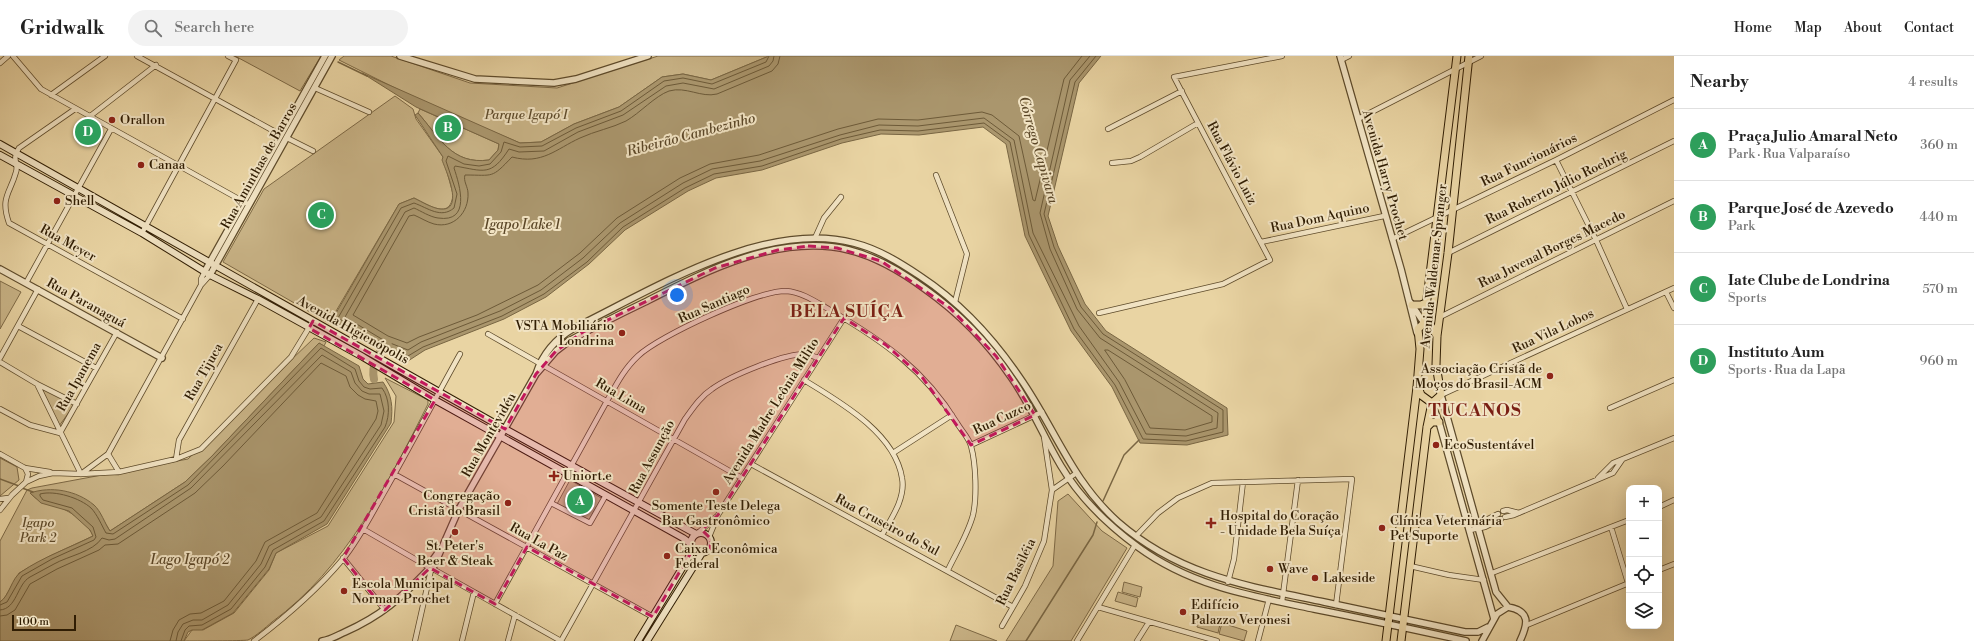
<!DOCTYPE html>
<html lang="en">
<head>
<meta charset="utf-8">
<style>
	:root { --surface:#fff; --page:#f2f2f2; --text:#222; --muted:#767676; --line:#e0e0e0; --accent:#111827 }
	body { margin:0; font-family:"Libre Bodoni",serif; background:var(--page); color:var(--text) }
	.controls { position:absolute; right:12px; bottom:12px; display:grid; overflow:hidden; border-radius:8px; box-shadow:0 4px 16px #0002 }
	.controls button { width:36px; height:36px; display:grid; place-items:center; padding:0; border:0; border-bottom:1px solid var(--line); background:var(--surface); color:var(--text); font:20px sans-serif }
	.scale { position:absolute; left:12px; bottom:10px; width:64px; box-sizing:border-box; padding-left:4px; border:2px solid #301d03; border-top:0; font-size:11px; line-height:14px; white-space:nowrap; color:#301d03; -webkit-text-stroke:3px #f1e3c3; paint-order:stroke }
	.you { position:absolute; left:677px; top:239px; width:14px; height:14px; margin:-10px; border:3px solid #fff; border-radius:50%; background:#1a73e8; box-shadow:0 0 0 6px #1a73e833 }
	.badge { display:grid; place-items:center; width:26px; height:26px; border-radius:50%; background:var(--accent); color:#fff; font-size:13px; font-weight:700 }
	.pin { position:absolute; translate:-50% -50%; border:2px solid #fff; box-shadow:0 1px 4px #0006 }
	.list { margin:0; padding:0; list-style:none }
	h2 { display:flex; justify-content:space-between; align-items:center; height:52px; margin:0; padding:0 16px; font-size:17px }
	h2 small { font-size:13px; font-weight:400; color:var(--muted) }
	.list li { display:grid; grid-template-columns:26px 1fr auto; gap:12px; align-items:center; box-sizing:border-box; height:72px; padding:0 16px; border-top:1px solid var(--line) }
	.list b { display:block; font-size:15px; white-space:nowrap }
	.list p { margin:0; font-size:13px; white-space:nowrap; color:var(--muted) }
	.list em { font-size:13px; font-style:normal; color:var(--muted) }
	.icon { flex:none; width:22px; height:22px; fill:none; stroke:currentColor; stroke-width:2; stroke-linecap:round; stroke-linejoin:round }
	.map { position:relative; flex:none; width:1674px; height:585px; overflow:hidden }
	header { display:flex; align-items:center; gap:24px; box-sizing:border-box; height:56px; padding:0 20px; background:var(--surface); border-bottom:1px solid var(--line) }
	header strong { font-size:19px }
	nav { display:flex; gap:22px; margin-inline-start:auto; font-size:14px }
	.search { width:280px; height:36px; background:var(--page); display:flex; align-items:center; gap:10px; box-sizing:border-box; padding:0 14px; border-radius:22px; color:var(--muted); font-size:15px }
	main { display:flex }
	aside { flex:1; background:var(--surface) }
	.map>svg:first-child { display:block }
	.green { fill:#cab588; stroke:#7d6946 }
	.water { fill:#aa966d; stroke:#796643 }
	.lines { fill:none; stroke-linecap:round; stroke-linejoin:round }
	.shore { stroke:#6d5a38; stroke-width:1 }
	.stream { stroke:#796643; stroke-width:1.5 }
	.river { stroke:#aa966d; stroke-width:8 }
	.minor-casing { stroke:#5e4b2b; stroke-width:6 }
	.tertiary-casing { stroke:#5e4b2b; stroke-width:8 }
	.secondary-casing { stroke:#301d03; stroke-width:8 }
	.primary-casing { stroke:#301d03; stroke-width:9 }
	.minor { stroke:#f1e3c3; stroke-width:4.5 }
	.tertiary { stroke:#f1e3c3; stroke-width:5.5 }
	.secondary { stroke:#f1e3c3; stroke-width:6 }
	.primary { stroke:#e9d4a3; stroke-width:7 }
	.marked { fill:#c2185b; fill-opacity:0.2; stroke:#c2185b; stroke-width:3; stroke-dasharray:8 5; stroke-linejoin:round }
	.poi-dot { fill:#8f2418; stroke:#f1e3c3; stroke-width:1.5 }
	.labels { text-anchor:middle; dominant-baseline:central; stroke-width:4; stroke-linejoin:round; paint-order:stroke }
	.park-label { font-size:13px; font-style:italic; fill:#5e4b2b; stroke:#f1e3c3 }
	.poi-label { font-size:13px; fill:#301d03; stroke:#f1e3c3; text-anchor:start }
	.street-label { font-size:13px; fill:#301d03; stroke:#f1e3c3 }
	.water-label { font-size:14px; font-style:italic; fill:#5b4728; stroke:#f1e3c3 }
	.district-label { font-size:17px; font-weight:bold; letter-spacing:1px; fill:#7a1f14; stroke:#f1e3c3 }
</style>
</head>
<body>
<header>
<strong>Gridwalk</strong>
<div class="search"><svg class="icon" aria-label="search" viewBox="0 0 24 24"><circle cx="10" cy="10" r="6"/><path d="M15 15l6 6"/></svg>Search here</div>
<nav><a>Home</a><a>Map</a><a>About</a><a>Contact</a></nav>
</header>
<main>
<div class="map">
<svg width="1674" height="585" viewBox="0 0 1674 585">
	<rect width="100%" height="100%" fill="#e9d4a3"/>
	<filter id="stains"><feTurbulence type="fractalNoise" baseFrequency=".005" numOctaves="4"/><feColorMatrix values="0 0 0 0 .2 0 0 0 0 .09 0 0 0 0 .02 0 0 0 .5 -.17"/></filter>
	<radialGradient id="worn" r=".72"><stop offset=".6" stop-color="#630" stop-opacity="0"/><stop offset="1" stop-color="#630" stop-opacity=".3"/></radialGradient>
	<path class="green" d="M235,0H321L300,35Z
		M344,0H391L470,27L557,32L658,0H769L711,24L683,18L662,21L619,51L574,68L541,86L520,87L423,46L339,4Z
		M395,40L413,53L416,63L443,101L453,138C451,165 429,149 414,142L399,148L329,267L223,206L264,133Z
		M420,53L499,88L498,94L489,104C452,109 440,82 418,57Z
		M0,225L21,236L0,273Z
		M314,282L326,286L324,290L319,287L212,400L185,426L110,475L94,449L30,437C43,451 55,447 69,456C78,461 90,471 93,480L50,500L19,517L4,543L0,546V485L27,434L32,432L188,403Z
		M385,322L428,344V348C388,427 346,512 272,566C265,572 256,580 248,584C242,585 194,585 184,585L192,574L198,572L203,574L234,557L269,514L276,497L328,470L394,366L396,340Z
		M41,331L75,348L59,370Z
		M0,402L17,411L19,424L0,440Z
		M570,424L603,443L590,466L557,448Z
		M1068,438L1102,475L1127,492L1071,585H1006L1053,510L1058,445Z
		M1124,526L1142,531L1140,541L1122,536Z
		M1118,536L1138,542L1136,551L1115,545Z
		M1199,562L1220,568L1218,577L1197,571Z
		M1222,567L1247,575L1244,585L1219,578Z
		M956,569L997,585H950Z"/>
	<path class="water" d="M769,0H1101L1079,27L1048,160L1058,190L1085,248L1106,275L1227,352L1228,379L1187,389L1140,387L1112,331L1071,275L1025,180L1006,88L983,71L919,79L881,78L842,87L762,114L716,122L688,135L625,174L589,208L546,241L504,263L425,294L408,305L381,293L332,264L399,148L414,142C422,146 432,152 440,153C465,156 446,115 442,104L443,101L415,59L418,57C440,82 452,109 489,104L498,94L499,88L416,51L362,17L520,87L541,86L574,68L619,51L662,21L683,18L711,24Z
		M319,287L359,310L363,323L368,328L383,326C392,339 393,351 391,367L327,468L276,497L269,513L233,557L202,574H192L188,576L184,585H0V546C10,539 11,523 21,516C43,501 69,492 93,480L90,474L69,455L41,447L30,437C51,430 76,434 94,449C101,455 105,468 110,475L185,426L212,400Z"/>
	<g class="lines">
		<path class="shore" d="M769,0L766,6L712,28L683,22L664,25L621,55L576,72L542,90L520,91L504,86L501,96L490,108L479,110L464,108L448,100L446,105L457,138L454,152C441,163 428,152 414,147L401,152L338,262L383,290L408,300L423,291L502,260L544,238L587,206L623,171L685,132L714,118L762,110L841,83L880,74L918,75L984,67L1010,86L1029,179L1074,273L1115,329L1143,383L1186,385L1223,376V354L1103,278L1081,251L1054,191L1044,158L1075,26L1096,0
			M774,0L773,5L769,10L714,33L683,27L666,30L623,59L578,76L544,95L519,96L509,93C491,121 484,115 455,110L454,112C460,130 471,167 438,162C430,161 421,155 414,152L405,156L345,261L385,285L408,294L421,286L500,255L541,234L583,202L620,167L683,127L712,113L760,105L840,79L879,69L918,70L984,62L1014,84L1033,177L1079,270L1119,326L1146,378L1186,380L1217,372L1218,357L1100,282L1077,253L1050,193L1040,157L1070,24L1090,0
			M780,0L778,8L772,15L717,38C701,42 686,30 669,35C655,40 640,57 626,65C612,72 595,75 580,82C556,93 542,109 512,101C491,123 494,119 465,119C463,125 468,131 468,137C469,156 454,173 434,168C427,166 421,162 414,159L409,160L353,259L388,280L407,287L419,281L477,259L538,229L580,197L617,162L680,122L710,108L759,99L838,73L878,63L918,64L982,56L992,59L1019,80L1033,144L1035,145L1064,23L1082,0
			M1105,294H1108L1212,360V366L1185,374L1150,372L1125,324Z
			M0,549L7,546L22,520L52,503L94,484L96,481L93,471L72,452L43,444L40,440V438C55,434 80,442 91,452C97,458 102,470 106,477L113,478L188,429L321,292L355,313L359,325L364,331L370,333L382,332C390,343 390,359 385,371L324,465L273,494L265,511L231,553L202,569L189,570L185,574L181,585
			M0,554C17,553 17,528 30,521C38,517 46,512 54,508C68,500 93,496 102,482L109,484L115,483L191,432L322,299L351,316L355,327L362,335L369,338H380L384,355L381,369L321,461L269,490L261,508L228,549L202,564H193L183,568L178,576L176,585
			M0,560L7,559L15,554L30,528L57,513L99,494L105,489L118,488L195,437L223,410L321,307L346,320L350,331L358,339L365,343L376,345L378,355L376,363L317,457L265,486L256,505L224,545L201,557L190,558L179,564L173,574L170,585"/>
		<path class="stream" d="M338,6L367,20
			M0,423L19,430
			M22,432L33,436
			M1103,445L1124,399L1139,384
			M1026,585L1093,479L1097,466"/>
		<path class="river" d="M374,323C371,310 378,295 388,286"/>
		<g class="minor-casing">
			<path id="minor" d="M13,0L41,33L246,147
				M137,0L281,79
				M1341,4L1349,0
				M0,7L8,0
				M315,32L369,56
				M51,39L105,0
				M75,53L19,92C11,104 19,107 16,116C10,138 0,141 9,167L183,263
				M89,61L156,9
				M1358,63L1481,0
				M1108,73L1182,35
				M287,82L313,95
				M1556,104L1596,184L1627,253
				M1112,107L1131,105L1140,101L1198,67
				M936,119L967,198L955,246
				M142,177L236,4L228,0
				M815,182L824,162L841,141
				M1392,183L1556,104L1674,44
				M1261,186L1384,160
				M1448,197L1674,85
				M26,227L111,73
				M201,229V223L205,215
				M1666,236L1674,252
				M1099,257L1223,228L1270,204L1174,21L1282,0
				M1440,261L1674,145
				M18,270L96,312
				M488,278L742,422
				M0,302L38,233
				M0,306L37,328L77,348
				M804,324C840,346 895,377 902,422C906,442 891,463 882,479
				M37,328L81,418
				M1441,339L1674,232
				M1610,352L1674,324
				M0,353L30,369L60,377
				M60,377L117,276
				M971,389L1042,356
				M893,397L952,359
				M0,398L25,412L50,416
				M108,398L119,416
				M176,403L179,384L258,243
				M751,408L1013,551
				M25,412L28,418L26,426
				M81,418L108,398L201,229L210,219
				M394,418L653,561
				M1598,422L1613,407L1674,382
				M1052,434L1075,418
				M0,443L8,442
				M551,447L590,467L606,439
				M1659,451L1674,444
				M0,454L12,439L26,426L39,420L53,417L81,418L119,416L176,403L201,393L291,301L313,265
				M1503,455L1507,454L1519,457
				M1505,461L1514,459L1613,417L1622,404
				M1479,471L1482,466L1498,458
				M1611,471L1628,527
				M363,473L427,510
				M1470,474L1485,471L1501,463
				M698,477L716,461
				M1136,480L1158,457L1178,442L1212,427L1352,423L1336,549
				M709,481L718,459L844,262
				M343,502L385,554
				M1410,510L1449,519L1484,524
				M433,513L561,585L685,363C693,352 701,340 712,333C730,320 785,297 806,298C810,298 814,301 818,302
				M1659,514L1674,508
				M1492,517L1629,464
				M1228,526L1234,503L1243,426
				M1282,546L1298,424
				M495,548L607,345C616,329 624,313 638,300C659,280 756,235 786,235C802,236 816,246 830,254C883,285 924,313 957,367C961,374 969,382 971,390C976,408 977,441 973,459C968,478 956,497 948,514
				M1098,551L1217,585
				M1527,569L1629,527
				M1002,570L1025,530L1044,485L1052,434L1044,381
				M254,585C287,560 317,534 343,503C360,482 372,457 386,433C411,389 435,343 460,298
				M415,585L431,514
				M462,585L474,536
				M508,585L515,559
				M1077,585L1135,489
				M1137,585L1149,566
				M1258,585L1269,543"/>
		</g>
		<g class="tertiary-casing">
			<path id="tertiary" d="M400,0L475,23L554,27L576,23L648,0
				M1340,0L1401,213L1417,277
				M0,213L162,302
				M205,215L325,0
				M210,219L332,0
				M1410,246L1424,267
				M537,317L556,295L569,285C594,271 620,258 645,246C706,215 779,177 849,194C877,201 902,216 925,233C959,257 988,287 1011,321C1031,349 1043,380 1061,410C1080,442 1108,469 1138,491C1191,530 1251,540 1314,553C1365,563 1416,574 1466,585
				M1441,339L1496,536L1508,551
				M1432,348L1439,366L1494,563
				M429,509L437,498
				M433,512L459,453L536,318C543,297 555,283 574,272C652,234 764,163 854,187C878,193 899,206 920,220C961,247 993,282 1020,322C1055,372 1071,424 1118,466C1180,520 1248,530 1324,546C1371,556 1418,566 1465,576H1478L1488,571
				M322,585C330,584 338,579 345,576C381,560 401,542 428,514
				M1482,585L1497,558L1508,551C1531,555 1528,568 1520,585"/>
		</g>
		<g class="secondary-casing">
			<path id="secondary" d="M0,88L505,373L696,478
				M0,99L142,177L210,219L258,243L363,301L435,344L683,482L691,488
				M691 487a10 10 0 1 1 20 0a10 10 0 1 1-20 0Z
				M638,585L690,499L692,492
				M647,585L702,497"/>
		</g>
		<g class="primary-casing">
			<path id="primary" d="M1412,249H1421L1426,247
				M1424,267L1431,270L1437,280
				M1418,331L1421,339L1432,347
				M1427,371L1432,366H1439
				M1386,585L1417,331L1420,293L1418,273L1424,267L1457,0
				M1401,585L1427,371L1432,347L1441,339L1436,309L1437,280L1448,197L1469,0"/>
		</g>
		<use href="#minor" class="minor"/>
		<use href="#tertiary" class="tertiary"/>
		<use href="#secondary" class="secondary"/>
		<use href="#primary" class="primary"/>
	</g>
	<path class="marked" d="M808,190L837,192L881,205L950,252L996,300L1035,359L971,389L922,321L886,289L844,262L718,459L702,474L711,483L710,493L702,497L692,495L653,561L527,491L495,548L430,512L385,554L343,502L435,344L309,272L313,265L505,373L536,318L556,295L583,276L715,212L778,194Z"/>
	<g class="poi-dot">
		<circle cx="112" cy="64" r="4"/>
		<circle cx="141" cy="109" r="4"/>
		<circle cx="57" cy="145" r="4"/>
		<circle cx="622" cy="277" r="4"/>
		<circle cx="1550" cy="320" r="4"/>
		<circle cx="1436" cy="389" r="4"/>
		<path d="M552 414h4v4h4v4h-4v4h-4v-4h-4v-4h4z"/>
		<circle cx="716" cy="436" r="4"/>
		<circle cx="508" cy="447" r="4"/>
		<path d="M1209 461h4v4h4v4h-4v4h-4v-4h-4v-4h4z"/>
		<circle cx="1382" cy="472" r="4"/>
		<circle cx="455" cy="476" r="4"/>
		<circle cx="667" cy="500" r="4"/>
		<circle cx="1270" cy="513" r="4"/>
		<circle cx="1315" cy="522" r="4"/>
		<circle cx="344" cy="535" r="4"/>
		<circle cx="1183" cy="556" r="4"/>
	</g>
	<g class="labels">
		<g class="park-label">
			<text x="526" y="59">Parque Igapó I</text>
			<text x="38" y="467">Igapo<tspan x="38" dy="15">Park 2</tspan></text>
		</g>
		<g class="poi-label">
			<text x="120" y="64">Orallon</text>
			<text x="149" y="109">Canaa</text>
			<text x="65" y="145">Shell</text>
			<text x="614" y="270" text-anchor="end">VSTA Mobiliário<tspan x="614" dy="15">Londrina</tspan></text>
			<text x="1542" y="313" text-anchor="end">Associação Cristã de<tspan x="1542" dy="15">Moços do Brasil-ACM</tspan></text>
			<text x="1444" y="389">EcoSustentável</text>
			<text x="563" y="420">Uniort.e</text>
			<text x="500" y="440" text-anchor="end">Congregação<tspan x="500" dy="15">Cristã do Brasil</tspan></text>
			<text x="716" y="450" text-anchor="middle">Somente Teste Delega<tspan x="716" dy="15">Bar Gastronômico</tspan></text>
			<text x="1220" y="460">Hospital do Coração<tspan x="1220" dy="15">- Unidade Bela Suíça</tspan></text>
			<text x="1390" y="465">Clínica Veterinária<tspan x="1390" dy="15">Pet Suporte</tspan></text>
			<text x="455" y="490" text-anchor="middle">St. Peter's<tspan x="455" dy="15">Beer &amp; Steak</tspan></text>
			<text x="675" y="493">Caixa Econômica<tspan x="675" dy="15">Federal</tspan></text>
			<text x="1278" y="513">Wave</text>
			<text x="1323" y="522">Lakeside</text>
			<text x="352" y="528">Escola Municipal<tspan x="352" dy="15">Norman Prochet</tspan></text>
			<text x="1191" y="549">Edifício<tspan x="1191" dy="15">Palazzo Veronesi</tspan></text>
		</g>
		<g class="street-label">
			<text transform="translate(1529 104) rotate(-26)">Rua Funcionários</text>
			<text transform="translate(1232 107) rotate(62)">Rua Flávio Luiz</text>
			<text transform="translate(259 110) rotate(-61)">Rua Aminthas de Barros</text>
			<text transform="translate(1385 119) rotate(74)">Avenida Harry Prochet</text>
			<text transform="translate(1556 131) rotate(-26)">Rua Roberto Júlio Roehrig</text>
			<text transform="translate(1320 162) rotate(-12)">Rua Dom Aquino</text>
			<text transform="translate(68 187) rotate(29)">Rua Meyer</text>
			<text transform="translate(1552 193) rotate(-26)">Rua Juvenal Borges Macedo</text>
			<text transform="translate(1434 210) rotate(-84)">Avenida Waldemar Spranger</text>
			<text transform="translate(86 247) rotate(29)">Rua Paranaguá</text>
			<text transform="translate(714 248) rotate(-24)">Rua Santiago</text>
			<text transform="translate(353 274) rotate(29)">Avenida Higienópolis</text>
			<text transform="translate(1553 275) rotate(-25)">Rua Vila Lobos</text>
			<text transform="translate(204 316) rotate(-61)">Rua Tijuca</text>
			<text transform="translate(79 321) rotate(-61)">Rua Ipanema</text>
			<text transform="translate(621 340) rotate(30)">Rua Lima</text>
			<text transform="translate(771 355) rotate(-58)">Avenida Madre Leônia Milito</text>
			<text transform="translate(1002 362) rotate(-25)">Rua Cuzco</text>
			<text transform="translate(489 379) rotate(-60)">Rua Montevidéu</text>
			<text transform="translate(652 401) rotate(-62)">Rua Assunção</text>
			<text transform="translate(887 469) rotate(28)">Rua Cruseiro do Sul</text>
			<text transform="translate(539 486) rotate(29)">Rua La Paz</text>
			<text transform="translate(1016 516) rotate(-64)">Rua Basiléia</text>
		</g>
		<g class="water-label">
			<text transform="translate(691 79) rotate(-15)">Ribeirão Cambezinho</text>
			<text transform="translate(1038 94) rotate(74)">Córrego Capivara</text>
			<text x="522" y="169">Igapo Lake 1</text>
			<text x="190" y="504">Lago Igapó 2</text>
		</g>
		<g class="district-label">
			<text x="847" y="256">BELA SUÍÇA</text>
			<text x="1475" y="355">TUCANOS</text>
		</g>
	</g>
	<rect width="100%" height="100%" filter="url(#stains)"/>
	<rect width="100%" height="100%" fill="url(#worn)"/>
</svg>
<div class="controls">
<button>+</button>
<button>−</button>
<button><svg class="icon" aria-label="locate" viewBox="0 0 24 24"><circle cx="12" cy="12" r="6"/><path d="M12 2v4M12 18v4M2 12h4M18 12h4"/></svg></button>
<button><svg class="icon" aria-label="layers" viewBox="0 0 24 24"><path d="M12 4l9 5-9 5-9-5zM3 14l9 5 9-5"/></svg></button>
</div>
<div class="scale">100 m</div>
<div class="you"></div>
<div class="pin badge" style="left:580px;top:445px;background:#2e9e5b">A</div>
<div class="pin badge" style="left:448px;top:72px;background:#2e9e5b">B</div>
<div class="pin badge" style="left:321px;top:159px;background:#2e9e5b">C</div>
<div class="pin badge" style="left:88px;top:76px;background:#2e9e5b">D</div>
</div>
<aside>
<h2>Nearby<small>4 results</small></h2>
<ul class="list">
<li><span class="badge" style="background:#2e9e5b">A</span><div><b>Praça Julio Amaral Neto</b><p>Park · Rua Valparaíso</p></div><em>360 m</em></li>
<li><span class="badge" style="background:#2e9e5b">B</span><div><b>Parque José de Azevedo</b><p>Park</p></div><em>440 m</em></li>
<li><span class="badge" style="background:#2e9e5b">C</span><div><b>Iate Clube de Londrina</b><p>Sports</p></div><em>570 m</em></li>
<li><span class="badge" style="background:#2e9e5b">D</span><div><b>Instituto Aum</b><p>Sports · Rua da Lapa</p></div><em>960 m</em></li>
</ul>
</aside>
</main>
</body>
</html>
